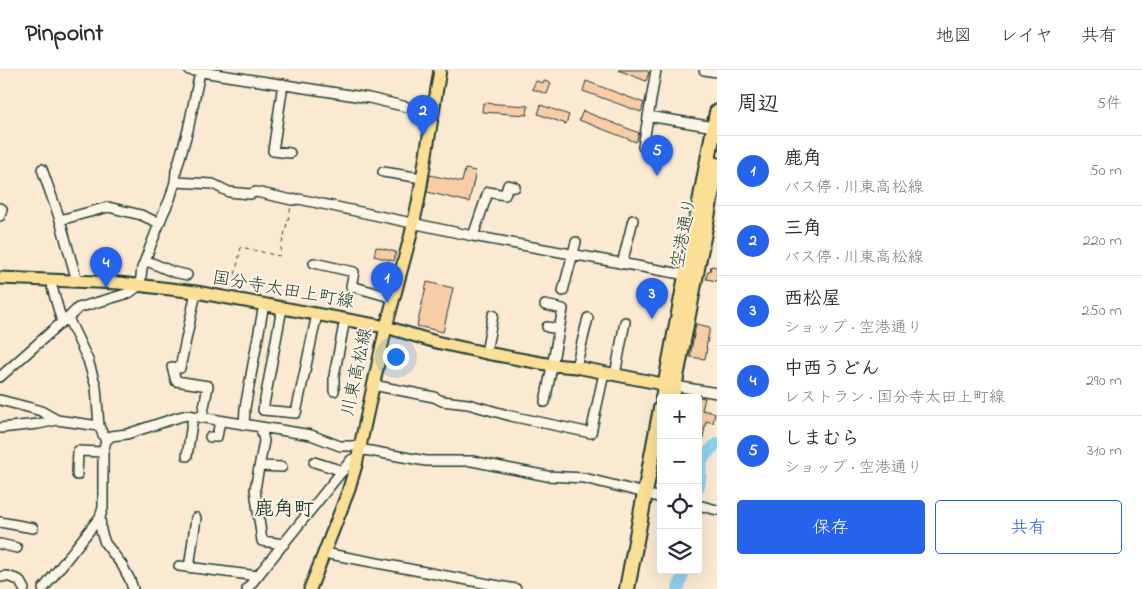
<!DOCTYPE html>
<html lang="ja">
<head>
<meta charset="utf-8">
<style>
	:root { --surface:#fff; --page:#f2f2f3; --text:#2b2b33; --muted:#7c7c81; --line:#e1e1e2; --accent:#2563eb }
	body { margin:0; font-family:"Indie Flower","Klee One",sans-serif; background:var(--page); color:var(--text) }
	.controls { position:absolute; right:15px; bottom:15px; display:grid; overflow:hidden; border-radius:5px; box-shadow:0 5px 20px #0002 }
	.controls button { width:45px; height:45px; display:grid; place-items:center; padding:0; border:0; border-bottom:1px solid var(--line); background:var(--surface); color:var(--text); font:25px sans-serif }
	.you { position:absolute; left:395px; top:286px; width:18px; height:18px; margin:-12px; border:4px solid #fff; border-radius:50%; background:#1a73e8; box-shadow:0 0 0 8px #1a73e833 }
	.badge { display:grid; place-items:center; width:32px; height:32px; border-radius:50%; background:var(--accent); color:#fff; font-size:16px; font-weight:700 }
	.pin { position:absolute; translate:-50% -41px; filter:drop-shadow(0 1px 2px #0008) }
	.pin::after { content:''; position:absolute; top:26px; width:18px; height:15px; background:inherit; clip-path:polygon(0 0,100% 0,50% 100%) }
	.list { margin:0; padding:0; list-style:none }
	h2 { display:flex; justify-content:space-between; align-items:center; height:65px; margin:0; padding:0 20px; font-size:21px }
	h2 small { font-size:16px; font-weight:400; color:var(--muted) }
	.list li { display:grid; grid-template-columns:32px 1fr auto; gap:15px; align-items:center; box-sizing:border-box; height:70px; padding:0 20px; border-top:1px solid var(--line) }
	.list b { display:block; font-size:19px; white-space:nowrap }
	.list p { margin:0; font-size:16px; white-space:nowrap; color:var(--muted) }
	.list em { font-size:16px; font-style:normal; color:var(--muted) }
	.actions { display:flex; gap:10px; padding:15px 20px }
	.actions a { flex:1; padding:11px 0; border:1px solid var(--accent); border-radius:5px; text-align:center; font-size:18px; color:var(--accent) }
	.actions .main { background:var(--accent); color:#fff }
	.icon { flex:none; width:28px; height:28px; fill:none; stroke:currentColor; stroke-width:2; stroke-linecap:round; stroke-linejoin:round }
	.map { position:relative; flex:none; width:717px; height:519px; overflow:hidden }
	header { display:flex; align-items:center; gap:30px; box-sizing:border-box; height:70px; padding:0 25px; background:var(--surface); border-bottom:1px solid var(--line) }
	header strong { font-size:24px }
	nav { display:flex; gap:28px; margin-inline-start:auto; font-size:18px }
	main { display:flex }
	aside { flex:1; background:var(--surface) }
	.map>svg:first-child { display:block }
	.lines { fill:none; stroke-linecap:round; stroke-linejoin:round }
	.river { stroke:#8ed3f0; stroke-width:12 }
	.building { fill:#f8cda6; stroke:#1f3d34 }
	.minor-casing { stroke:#1f3d34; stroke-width:12 }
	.major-casing { stroke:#1f3d34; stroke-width:15 }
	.highway-casing { stroke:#1f3d34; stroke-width:18 }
	.path { stroke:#1f3d34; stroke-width:1; stroke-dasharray:4 4; stroke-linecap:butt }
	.minor { stroke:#fcf5e5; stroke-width:9 }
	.major { stroke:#fbdf96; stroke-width:11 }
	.highway { stroke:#fbdf96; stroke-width:14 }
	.labels { text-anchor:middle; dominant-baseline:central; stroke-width:4; stroke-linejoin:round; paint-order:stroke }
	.street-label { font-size:18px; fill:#1f3d34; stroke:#fcf5e5 }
	.quarter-label { font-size:20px; font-weight:bold; fill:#1f3d34; stroke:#fcf5e5 }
</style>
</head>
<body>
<header>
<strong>Pinpoint</strong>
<nav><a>地図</a><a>レイヤ</a><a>共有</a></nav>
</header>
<main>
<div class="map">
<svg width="717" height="519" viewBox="0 0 717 519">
	<rect width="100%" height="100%" fill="#fbe9d2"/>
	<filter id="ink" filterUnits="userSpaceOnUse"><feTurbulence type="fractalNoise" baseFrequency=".02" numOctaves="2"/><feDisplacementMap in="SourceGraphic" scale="10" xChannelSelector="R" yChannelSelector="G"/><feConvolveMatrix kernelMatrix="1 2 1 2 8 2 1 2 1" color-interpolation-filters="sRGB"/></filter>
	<g filter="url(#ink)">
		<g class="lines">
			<path class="river" d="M698,418C702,410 699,401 701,393C703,386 712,379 717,373
				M678,519L684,500"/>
		</g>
		<path class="building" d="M618,0H644L649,2L646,11Z
			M536,11L543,13L544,11L551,13L547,24L532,19Z
			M586,11L644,33L641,42L583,21Z
			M483,33L528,36L527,45L482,42Z
			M541,35L569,45L566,54L538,44Z
			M583,41L639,63L636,72L579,50Z
			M465,99L476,101L469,132L427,122L430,105L462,112Z
			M376,177L396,182L394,191L374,186Z
			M711,196L717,197V211L706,209L708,201H710Z
			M427,212L453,218L443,262L417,256Z
			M696,254L710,257L706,278H707L705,289L690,287Z
			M698,327L705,328L702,340L715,343L713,353L706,351L701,378H698Z"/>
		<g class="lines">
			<g class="minor-casing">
				<path id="minor" d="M189,0L369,28L432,43
					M704,0L717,2
					M283,14L273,81L290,83
					M648,46L714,57
					M643,77L656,0
					M42,99L60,150
					M383,102L422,108
					M175,112L213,114L229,122L250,124L256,122L292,130L299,129L473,166L686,205
					M0,138L2,139L0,146
					M473,166L488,122L505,125L508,115L515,117
					M145,190L173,202L187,205
					M314,193L354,202L351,216L394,228
					M622,194L633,150
					M77,211L60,150L108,137L141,145L159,153
					M563,221L576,172
					M196,222L180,298L172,297L176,311L208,316L202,348
					M545,235L563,239L545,332
					M282,238L263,340L296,343L317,244
					M68,248L78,238L129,223L140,215L142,198L163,144L170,129L175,112L176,101L188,60L200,2
					M62,252L68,248L88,290L96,317L99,356L106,371
					M547,257L559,259
					M486,283L493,245
					M576,297L588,248
					M615,305L625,252
					M0,307L62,252L50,210
					M373,315L434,327L442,331L468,334L511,346L591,363L604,303
					M675,316L717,323
					M334,321V306L345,249
					M0,330L31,338L41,341L57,350
					M244,355L245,338L264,234
					M261,357L264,371L255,419L262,471L284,474
					M0,358L38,354L57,350L99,356
					M210,367H217L220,351
					M359,379L426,391H472L547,406L584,408L645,423
					M187,386L193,346
					M314,392L343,401
					M260,396L282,397
					M77,405L78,381L103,382
					M654,426L661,428
					M698,435L717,440
					M0,452L33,458
					M0,474L17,478
					M324,483L516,519
					M179,496L258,506
					M189,498L196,448
					M0,507L7,506L19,510L24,519
					M43,519L100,447
					M133,519L130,510L122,495L105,473L101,461L100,447L103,438V382L106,371L111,366L127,364L179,347L187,345L311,365L340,376H360
					M247,519L351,390L358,387"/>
			</g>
			<g class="major-casing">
				<path id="major" d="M0,208L119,213L196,222L386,257L436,272L486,283L552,295L576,297L673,316
					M310,519L348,422L356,395L386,257L410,168L418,133L440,0"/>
			</g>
			<g class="highway-casing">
				<path id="highway" d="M663,328L717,42
					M672,328L717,95
					M627,519L661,338"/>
			</g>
			<path class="path" d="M232,220L241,177L279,186L291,137"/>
			<use href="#minor" class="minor"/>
			<use href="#major" class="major"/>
			<use href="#highway" class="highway"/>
		</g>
	</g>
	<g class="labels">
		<g class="street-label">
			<text transform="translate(685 163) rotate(-79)">空港通り</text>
			<text transform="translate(283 221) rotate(10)">国分寺太田上町線</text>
			<text transform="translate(358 302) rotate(-78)">川東高松線</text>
		</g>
		<g class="quarter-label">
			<text x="284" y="440">鹿角町</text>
		</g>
	</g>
</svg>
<div class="controls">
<button>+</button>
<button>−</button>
<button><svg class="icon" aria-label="locate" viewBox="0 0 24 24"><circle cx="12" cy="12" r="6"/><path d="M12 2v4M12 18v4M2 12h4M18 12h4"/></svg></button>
<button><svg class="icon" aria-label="layers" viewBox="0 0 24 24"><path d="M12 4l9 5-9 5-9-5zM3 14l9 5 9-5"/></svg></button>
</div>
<div class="you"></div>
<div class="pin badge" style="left:387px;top:233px">1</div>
<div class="pin badge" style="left:423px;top:66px">2</div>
<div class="pin badge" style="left:652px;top:249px">3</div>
<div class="pin badge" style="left:106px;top:218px">4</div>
<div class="pin badge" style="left:657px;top:106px">5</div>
</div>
<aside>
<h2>周辺<small>5件</small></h2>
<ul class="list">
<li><span class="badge">1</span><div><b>鹿角</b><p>バス停 · 川東高松線</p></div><em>50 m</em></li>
<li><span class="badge">2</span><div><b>三角</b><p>バス停 · 川東高松線</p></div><em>220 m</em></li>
<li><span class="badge">3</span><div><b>西松屋</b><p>ショップ · 空港通り</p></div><em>250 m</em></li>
<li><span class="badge">4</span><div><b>中西うどん</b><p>レストラン · 国分寺太田上町線</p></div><em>290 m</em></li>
<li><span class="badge">5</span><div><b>しまむら</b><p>ショップ · 空港通り</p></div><em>310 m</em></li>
</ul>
<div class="actions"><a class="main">保存</a><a>共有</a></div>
</aside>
</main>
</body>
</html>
